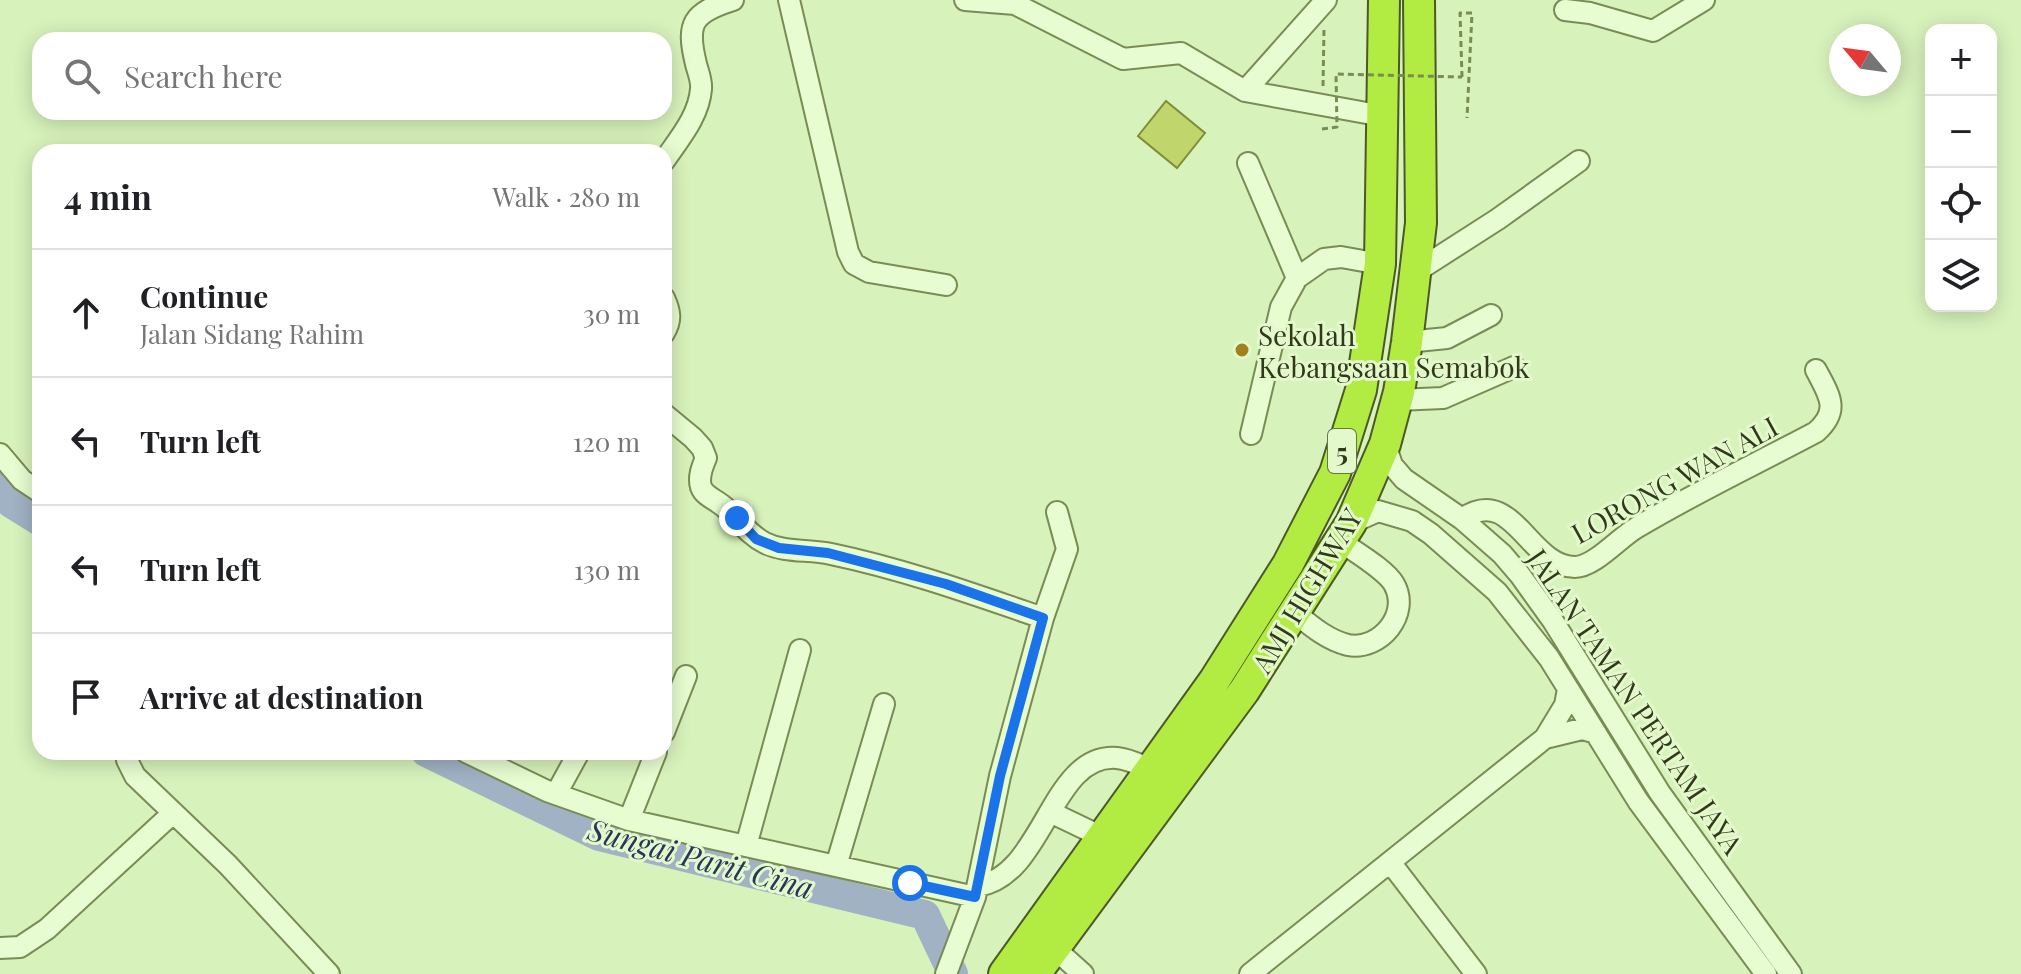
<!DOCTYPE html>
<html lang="en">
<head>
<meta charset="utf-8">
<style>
	:root { --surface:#fff; --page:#f2f2f2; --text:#202124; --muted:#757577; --line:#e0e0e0 }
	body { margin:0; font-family:"Playfair Display",serif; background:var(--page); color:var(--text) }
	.controls { position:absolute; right:24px; top:24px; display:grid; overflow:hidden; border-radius:16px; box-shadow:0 4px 20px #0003 }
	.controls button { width:72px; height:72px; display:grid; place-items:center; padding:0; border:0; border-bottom:2px solid var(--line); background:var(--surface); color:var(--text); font:40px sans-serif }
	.compass { position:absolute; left:1829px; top:24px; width:72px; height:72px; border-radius:50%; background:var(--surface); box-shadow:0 4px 20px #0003; rotate:299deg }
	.stop { position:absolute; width:24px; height:24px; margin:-18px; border:6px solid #1a73e8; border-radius:50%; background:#fff }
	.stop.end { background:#1a73e8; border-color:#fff; box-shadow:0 2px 8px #0008 }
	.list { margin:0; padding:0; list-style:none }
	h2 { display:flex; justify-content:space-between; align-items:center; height:104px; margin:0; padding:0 32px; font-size:34px }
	h2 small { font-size:26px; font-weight:400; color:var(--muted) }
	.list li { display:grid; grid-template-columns:52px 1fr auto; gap:24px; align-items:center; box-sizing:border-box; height:128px; padding:0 32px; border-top:2px solid var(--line) }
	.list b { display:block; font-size:30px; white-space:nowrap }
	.list p { margin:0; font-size:26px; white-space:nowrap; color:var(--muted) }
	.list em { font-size:26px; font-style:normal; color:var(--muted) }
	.icon { flex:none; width:44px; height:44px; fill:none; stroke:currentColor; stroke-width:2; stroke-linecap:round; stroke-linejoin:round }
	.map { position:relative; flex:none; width:2021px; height:974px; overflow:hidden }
	.search { position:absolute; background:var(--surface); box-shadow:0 4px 20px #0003; left:32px; top:32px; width:640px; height:88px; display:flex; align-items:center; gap:20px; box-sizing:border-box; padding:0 28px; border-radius:24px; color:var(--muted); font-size:30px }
	.panel { position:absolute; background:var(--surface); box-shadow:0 4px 20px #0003; left:32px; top:144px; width:640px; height:616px; border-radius:24px }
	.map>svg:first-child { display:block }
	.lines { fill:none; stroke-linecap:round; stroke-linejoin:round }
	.river { stroke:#a0b2c3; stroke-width:30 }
	.building { fill:#c1d56d; stroke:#7e8d37; stroke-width:2 }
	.minor-casing { stroke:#7a8b54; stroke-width:24 }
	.highway-casing { stroke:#4d5829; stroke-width:34 }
	.path { stroke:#7a8b54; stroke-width:3; stroke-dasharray:6 4; stroke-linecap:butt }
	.minor { stroke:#e7fcd0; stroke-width:20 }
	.highway { stroke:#b2ec42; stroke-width:30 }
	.path-bridge { stroke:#7a8b54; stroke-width:3; stroke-dasharray:6 4; stroke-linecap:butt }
	.route { stroke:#1a73e8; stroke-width:10 }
	.poi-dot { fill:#a1831d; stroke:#e3f9cc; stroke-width:3 }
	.labels { text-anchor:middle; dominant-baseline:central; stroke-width:6; stroke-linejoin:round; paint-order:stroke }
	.shield { fill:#e3f9cc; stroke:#66734f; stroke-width:2 }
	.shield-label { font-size:26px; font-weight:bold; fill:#31391a }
	.poi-label { font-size:28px; fill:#31391a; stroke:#e3f9cc; text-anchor:start }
	.street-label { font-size:28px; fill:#31391a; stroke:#e3f9cc }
	.water-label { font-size:30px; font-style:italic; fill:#28365a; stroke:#e3f9cc }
</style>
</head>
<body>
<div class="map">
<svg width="2021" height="974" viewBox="0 0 2021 974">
	<rect width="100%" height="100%" fill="#d8f2bc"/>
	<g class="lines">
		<path class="river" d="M0,483L11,503L40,521
			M426,752L599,836L925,915L953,974"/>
	</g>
	<path class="building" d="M1166,101L1205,133L1177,168L1138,136Z"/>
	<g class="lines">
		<g class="minor-casing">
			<path id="minor" d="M789,0L848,252L854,264L869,272L946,285
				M965,0L1015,4L1123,59L1181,53L1245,91L1383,116
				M1565,10L1590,13L1653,31L1704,0
				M1245,91L1326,0
				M664,161C679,139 699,116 701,89C702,81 698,72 696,64C686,23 692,13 733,0
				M1248,163L1297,278
				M1417,271L1498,219L1579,161
				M664,298C670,311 672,320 664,333
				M1407,342L1447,338L1491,315
				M1397,400L1443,398L1514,367
				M664,414L693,438L702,448L706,458C702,467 698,477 701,487C704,495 712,498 719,503C736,514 746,534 765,543C785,553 809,549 831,554C903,569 973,594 1043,618
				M1251,434L1281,307L1297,278L1324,259L1341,257L1380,264
				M1385,444L1392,465L1404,479L1462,519L1502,554L1520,575L1553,621L1660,793L1791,974
				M0,454L22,480L40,492
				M1462,519C1513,483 1528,567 1575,567C1594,567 1619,538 1636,528C1694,493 1756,464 1816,432C1841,410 1829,395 1816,370
				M1351,523L1378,511L1412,521L1431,534L1497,592L1549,658L1638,801L1766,974
				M1294,612C1310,625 1327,640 1348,645C1380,651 1411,614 1394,584C1385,569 1355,552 1340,541
				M664,732L686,676
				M1545,738L1582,729L1596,733
				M129,752L127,760L135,776L228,865L329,974
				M466,752L547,791L629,820L975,897
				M556,794L579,752
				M1050,812L1100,836
				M629,820L656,752
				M746,846L800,650
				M1390,862L1476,974
				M836,866L884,704
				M978,886C1044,876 1051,752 1117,758C1129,759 1140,765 1152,770
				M0,948L20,947L47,929L173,813
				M1064,957L1083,974
				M946,974L975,897L1000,776L1043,618L1067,549L1057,512
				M1250,974L1545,738L1565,705L1568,689"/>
		</g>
		<g class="highway-casing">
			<path id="highway" d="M1004,974L1214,681L1288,564L1335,473L1361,390L1380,264L1384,0
				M1035,974L1244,691L1351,523L1385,444L1399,392L1407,342L1421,223L1419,0"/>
		</g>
		<path class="path" d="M1462,77L1460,13H1472L1467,118
			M1323,86L1324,29"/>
		<use href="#minor" class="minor"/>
		<use href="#highway" class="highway"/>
		<path class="path-bridge" d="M1322,129L1337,127L1336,74L1462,77"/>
	</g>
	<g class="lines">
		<path class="route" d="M737,518L756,539L779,548L828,553L946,584L1043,618L1000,776L975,897L910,883"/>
	</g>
	<circle class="poi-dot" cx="1242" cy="350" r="8"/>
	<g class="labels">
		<rect class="shield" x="1328" y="429" width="28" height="44" rx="6"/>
		<g class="shield-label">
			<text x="1342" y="451">5</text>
		</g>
		<g class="poi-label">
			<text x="1258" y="334">Sekolah<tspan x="1258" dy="32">Kebangsaan Semabok</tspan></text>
		</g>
		<g class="street-label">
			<text transform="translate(1674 479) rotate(-29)">LORONG WAN ALI</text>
			<text transform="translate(1306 590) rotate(-59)">AMJ HIGHWAY</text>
			<text transform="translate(1636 701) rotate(56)">JALAN TAMAN PERTAM JAYA</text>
		</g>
		<g class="water-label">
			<text transform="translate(701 858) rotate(15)">Sungai Parit Cina</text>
		</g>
	</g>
</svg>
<div class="controls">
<button>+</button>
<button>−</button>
<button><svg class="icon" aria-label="locate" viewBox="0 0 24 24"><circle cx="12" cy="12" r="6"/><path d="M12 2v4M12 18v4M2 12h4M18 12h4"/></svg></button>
<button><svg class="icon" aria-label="layers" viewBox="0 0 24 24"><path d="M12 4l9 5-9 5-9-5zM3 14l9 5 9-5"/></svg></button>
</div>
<svg class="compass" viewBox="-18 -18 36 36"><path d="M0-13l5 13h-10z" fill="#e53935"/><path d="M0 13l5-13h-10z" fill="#757577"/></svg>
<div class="stop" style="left:910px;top:883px"></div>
<div class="stop end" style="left:737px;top:518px"></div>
<div class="search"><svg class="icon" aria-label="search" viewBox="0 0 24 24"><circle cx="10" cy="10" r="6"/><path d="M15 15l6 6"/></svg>Search here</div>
<section class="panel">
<h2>4 min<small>Walk · 280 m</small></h2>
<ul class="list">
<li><svg class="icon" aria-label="ahead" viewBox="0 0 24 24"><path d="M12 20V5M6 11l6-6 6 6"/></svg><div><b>Continue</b><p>Jalan Sidang Rahim</p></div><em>30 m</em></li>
<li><svg class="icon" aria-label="left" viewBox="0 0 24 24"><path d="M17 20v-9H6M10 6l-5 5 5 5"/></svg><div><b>Turn left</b></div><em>120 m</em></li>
<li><svg class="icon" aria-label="left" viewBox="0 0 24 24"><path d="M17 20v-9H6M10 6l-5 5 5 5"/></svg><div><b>Turn left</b></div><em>130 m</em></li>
<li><svg class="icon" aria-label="arrive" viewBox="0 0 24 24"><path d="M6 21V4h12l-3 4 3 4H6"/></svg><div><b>Arrive at destination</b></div></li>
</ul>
</section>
</div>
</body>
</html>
